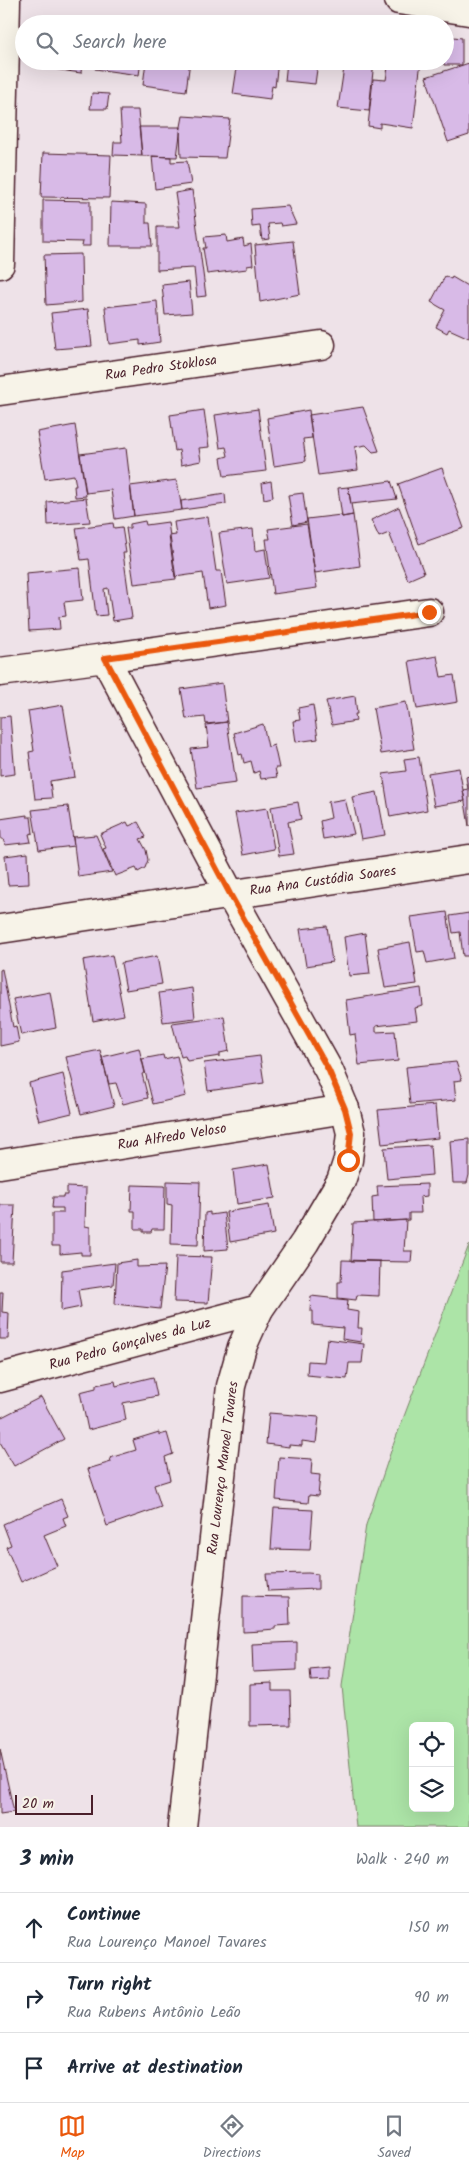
<!DOCTYPE html>
<html lang="en">
<head>
<meta charset="utf-8">
<style>
	:root { --surface:#fff; --page:#f2f2f3; --text:#1f2937; --muted:#747a83; --line:#e0e1e3; --accent:#ea580c }
	body { margin:0; font-family:Kalam,sans-serif; background:var(--page); color:var(--text) }
	.controls { position:absolute; right:15px; bottom:15px; display:grid; overflow:hidden; border-radius:8px; box-shadow:0 5px 20px #0002 }
	.controls button { width:45px; height:45px; display:grid; place-items:center; padding:0; border:0; border-bottom:1px solid var(--line); background:var(--surface); color:var(--text); font:25px sans-serif }
	.scale { position:absolute; left:15px; bottom:12px; width:78px; box-sizing:border-box; padding-left:5px; border:2px solid #4a1f2b; border-top:0; font-size:14px; line-height:18px; white-space:nowrap; color:#4a1f2b; -webkit-text-stroke:4px #f7f3e8; paint-order:stroke }
	.stop { position:absolute; width:15px; height:15px; margin:-11px; border:4px solid #ea580c; border-radius:50%; background:#fff }
	.stop.end { background:#ea580c; border-color:#fff; box-shadow:0 1px 5px #0008 }
	.list { margin:0; padding:0; list-style:none }
	h2 { display:flex; justify-content:space-between; align-items:center; height:65px; margin:0; padding:0 20px; font-size:21px }
	h2 small { font-size:16px; font-weight:400; color:var(--muted) }
	.list li { display:grid; grid-template-columns:32px 1fr auto; gap:15px; align-items:center; box-sizing:border-box; height:70px; padding:0 20px; border-top:1px solid var(--line) }
	.list b { display:block; font-size:19px; white-space:nowrap }
	.list p { margin:0; font-size:16px; white-space:nowrap; color:var(--muted) }
	.list em { font-size:16px; font-style:normal; color:var(--muted) }
	.icon { flex:none; width:28px; height:28px; fill:none; stroke:currentColor; stroke-width:2; stroke-linecap:round; stroke-linejoin:round }
	.map { position:relative; flex:none; width:469px; height:1827px; overflow:hidden }
	.search { position:absolute; background:var(--surface); box-shadow:0 5px 20px #0002; left:15px; right:15px; top:15px; height:55px; display:flex; align-items:center; gap:12px; box-sizing:border-box; padding:0 18px; border-radius:28px; color:var(--muted); font-size:19px }
	.sheet { height:275px; background:var(--surface) }
	nav { display:flex; justify-content:space-around; align-items:center; box-sizing:border-box; height:70px; border-top:1px solid var(--line); background:var(--surface); font-size:14px; color:var(--muted) }
	nav a { display:grid; justify-items:center; gap:2px }
	nav .on { color:var(--accent) }
	.map>svg:first-child { display:block }
	.green { fill:#ace4a7; stroke:#7b8269; fill-rule:evenodd }
	.building { fill:#d8bae7; stroke:#4a1f2b }
	.lines { fill:none; stroke-linecap:round; stroke-linejoin:round }
	.minor-casing { stroke:#4a1f2b; stroke-width:31 }
	.tertiary-casing { stroke:#4a1f2b; stroke-width:31 }
	.minor { stroke:#f7f3e8; stroke-width:28 }
	.tertiary { stroke:#f7f3e8; stroke-width:28 }
	.route { stroke:#ea580c; stroke-width:6 }
	.labels { text-anchor:middle; dominant-baseline:central; stroke-width:4.5; stroke-linejoin:round; paint-order:stroke }
	.street-label { font-size:14px; fill:#4a1f2b; stroke:#f7f3e8 }
</style>
</head>
<body>
<div class="map">
<svg width="469" height="1827" viewBox="0 0 469 1827">
	<rect width="100%" height="100%" fill="#eee2e8"/>
	<filter id="ink" filterUnits="userSpaceOnUse"><feTurbulence type="fractalNoise" baseFrequency=".02" numOctaves="2"/><feDisplacementMap in="SourceGraphic" scale="10" xChannelSelector="R" yChannelSelector="G"/><feConvolveMatrix kernelMatrix="1 2 1 2 8 2 1 2 1" color-interpolation-filters="sRGB"/></filter>
	<g filter="url(#ink)">
		<path class="green" d="M469,1245V1827H356L342,1686L366,1525L392,1448ZM413,1726H450V1808H413Z"/>
		<path class="building" d="M59,18L87,21V24H58Z
			M102,19L137,24H102Z
			M445,36L462,38V65H444Z
			M54,61H82L81,73L53,69Z
			M96,61H141L139,75L95,69Z
			M146,61H190L186,91L143,85Z
			M238,61H282H278L275,87L272,86L270,99L233,94Z
			M287,61H329V64L318,62L315,84L285,81Z
			M345,61H374L369,111L338,108Z
			M389,61H421L413,128L380,123V128L368,126L373,79L386,80Z
			M469,63V135L448,142L426,77Z
			M92,93L109,94L107,109H90Z
			M120,110H138L142,156L113,155L114,142H122Z
			M183,116L230,119L225,158L181,157L180,132Z
			M139,127H181L177,157L142,156Z
			M43,153L111,155L109,198L41,197Z
			M152,156L171,157V162L187,161L191,184L155,189Z
			M192,190L206,296L197,297L194,268L157,270V227H180L175,193Z
			M43,200L90,201V246H82L83,242L43,241Z
			M111,202L146,204V223H150L152,246H110Z
			M288,206L296,224L281,226L280,223L268,224L270,239L262,240L260,226L252,227L251,209Z
			M226,235L227,242L243,239L244,246L251,244L253,265L247,266V269L207,274L203,248H206L204,237Z
			M293,241L300,294L260,302L255,245Z
			M81,254L82,302L46,305L44,255Z
			M445,276L451,279L452,277L469,287V338L449,329L447,333L436,327L445,310L431,302Z
			M189,282L192,313L165,315L162,285Z
			M157,301L160,342L140,345V340L109,344L105,307Z
			M88,309L92,346L55,349L51,313Z
			M363,407L379,451L373,452L366,445L355,447L358,470L318,475L309,415Z
			M258,409L266,471L224,476L221,458L228,456L226,447L220,448L215,415Z
			M204,410L209,447L199,448L201,461L181,465L179,450L175,451L170,415Z
			M309,410L312,438L303,439L306,461L274,466L267,418Z
			M75,425L86,496L75,497L74,486H76L74,475L45,479L37,432Z
			M126,448L134,516L115,519L111,490L86,493L80,454Z
			M442,468L464,528L419,544L398,484Z
			M177,480L182,510L134,516L130,486Z
			M271,481L273,497L264,499L262,483Z
			M391,481L397,499L351,504L348,487Z
			M348,487L353,515L342,517L338,488Z
			M303,493L307,522L293,525L288,495Z
			M225,494L226,504L182,510L181,501Z
			M86,498L90,522L48,525L47,502Z
			M399,507L424,573L408,580L389,533L379,537L371,520Z
			M341,515L342,517L353,515L360,566L315,573L307,519Z
			M208,517L216,571H221L226,605L208,608L203,573L175,577L169,536L176,535L174,522Z
			M145,521L146,525L168,522L176,579L134,584L126,528H130V524Z
			M113,523L114,528L122,527L126,553H123L132,618L113,621L108,588L104,589L107,615L96,616L89,559L81,560L76,528Z
			M307,524L317,588L273,594L266,539H270L268,529Z
			M253,529L255,551L265,549L269,578L227,584L219,533Z
			M80,568L83,600L64,602L66,616L59,617L60,629L29,631L26,573Z
			M437,656L441,677L454,675L458,702L417,709L409,661Z
			M222,683L227,722L206,724L205,717L186,719L181,689Z
			M355,696L357,714H355L356,721L332,725L326,701Z
			M406,702L414,749L381,754L373,708Z
			M63,705L75,777L50,781L52,798L35,799L29,752L34,751L28,711Z
			M313,705L318,739L296,742L293,721L300,720L298,708Z
			M10,716L15,774L0,776V717Z
			M227,722L236,783L197,788L191,749L209,747L206,725Z
			M263,724L268,747L274,745L279,768H275L277,777L261,779L259,771L254,773L251,761L244,763L242,754L239,755L234,733Z
			M419,757L427,810L390,817L383,774L406,771L404,759Z
			M459,768L465,801L434,806L428,773Z
			M469,776V826L463,790L468,789L466,777Z
			M377,792L385,835L361,839L352,797Z
			M345,799L354,834L323,839L320,821L331,818L328,802Z
			M298,802L301,819L288,822L294,854L279,856L271,807Z
			M68,806L74,846L39,850L32,810Z
			M267,808L274,849L243,855L235,813Z
			M27,815V817H31L33,833L29,834L31,842L5,845L3,839H1L0,819Z
			M127,822L129,826L138,822L146,837L140,839L146,850L148,860L145,868L138,872L136,868L115,876L103,849L106,848L100,834Z
			M96,835L112,872L78,877L73,837Z
			M28,853L29,884L8,885L5,856Z
			M447,912L454,958L427,963L424,951L417,952L411,917Z
			M469,913V956H463L460,932L453,933L450,916Z
			M327,926L332,962L306,966L300,929Z
			M365,933L370,974L349,976L344,937Z
			M410,942L417,984L385,988L378,948Z
			M112,955L124,1015L93,1021L83,960Z
			M157,956L162,984L126,990L121,963Z
			M2,969L13,1027L16,1026L19,1042L0,1046V970Z
			M192,988L195,1018L163,1022L159,993Z
			M421,988L423,1006L415,1008L417,1021L376,1026V1032L395,1031L398,1061L359,1065L355,1034L350,1035L346,1000Z
			M50,992L56,1028L21,1035L13,999Z
			M224,1016L229,1051L220,1053V1056L187,1061L185,1056L181,1057L172,1023Z
			M139,1048L145,1073L142,1074L148,1098L123,1104L116,1083L109,1084L102,1057Z
			M100,1050L114,1106L81,1114L66,1057Z
			M163,1055L164,1059L177,1056L186,1096L153,1104L142,1059Z
			M260,1056L264,1083L208,1091L204,1063Z
			M456,1062L462,1080L454,1081L456,1100L410,1104L406,1067Z
			M63,1074L72,1113L39,1121L29,1083Z
			M435,1105L438,1138L382,1144L378,1110Z
			M469,1139V1175L467,1183H453L450,1141Z
			M430,1145L432,1175L387,1179L384,1148Z
			M269,1164L275,1198L237,1204L233,1170Z
			M167,1181L200,1182L198,1245L171,1244L172,1205L167,1204Z
			M427,1184V1196L420,1197L421,1213H409V1220L373,1222L372,1197L378,1196L377,1186Z
			M132,1185L165,1186L164,1229H152L151,1232H143V1229H135V1211H131Z
			M67,1187L86,1188L85,1226L90,1227V1255H81V1252L60,1254V1246H52V1213H63V1208H52L53,1197H63V1195H67Z
			M0,1205H15L12,1262H0Z
			M269,1205L274,1234L230,1242L226,1212Z
			M210,1212V1215L224,1213L228,1249L204,1251L205,1213Z
			M406,1220L404,1251H412L411,1262L351,1261L353,1223Z
			M176,1256L212,1257L208,1303L174,1302Z
			M137,1260V1267L165,1266L160,1309L115,1304L117,1263Z
			M342,1260L380,1261L379,1296L357,1295L356,1300L338,1298V1282H341Z
			M115,1263L113,1285L78,1290L81,1307L61,1311L62,1270Z
			M0,1292H3L2,1312L9,1313L8,1339H0Z
			M311,1296L348,1300L347,1310L359,1312L358,1328H362L361,1342L342,1339L343,1328L313,1325V1311H310Z
			M327,1339L364,1344L362,1363H349L347,1379L307,1375L308,1361L324,1362Z
			M153,1377L157,1396L123,1403L126,1420L88,1430L80,1392L96,1388V1385L115,1381L116,1386Z
			M41,1397L64,1439L14,1466L0,1442V1418Z
			M269,1413L319,1417L316,1443L302,1441V1446L289,1445V1447L266,1444Z
			M159,1432V1435L167,1433L173,1454L165,1457L170,1480L154,1485L161,1507L107,1526L88,1469L111,1462L110,1458L136,1450L133,1440Z
			M279,1457L312,1459L311,1474L320,1475L318,1496L309,1495L308,1503L276,1500Z
			M61,1499L68,1516L63,1518L66,1526L44,1535L57,1566L21,1582L6,1547L11,1545L3,1524Z
			M274,1508L313,1510L310,1550L271,1549Z
			M308,1573L318,1574V1589L268,1591L266,1574Z
			M243,1596L289,1597L290,1625L275,1626V1629L263,1630V1631L243,1632Z
			M297,1642V1670L253,1672L252,1644Z
			M329,1667V1680L311,1681L310,1669Z
			M272,1683V1691H290L291,1725L250,1726V1684Z
			M0,1749L14,1812L0,1814Z"/>
		<g class="lines">
			<g class="minor-casing">
				<path id="minor" d="M399,0L469,11
					M0,391L321,345
					M105,658L429,612
					M0,929L469,859
					M0,1164L345,1109
					M0,1378L259,1309"/>
			</g>
			<g class="tertiary-casing">
				<path id="tertiary" d="M0,264L6,0
					M0,672L105,658L230,894L329,1071L345,1109L351,1133L348,1160L341,1181L305,1242L259,1309L242,1347L231,1386L182,1827"/>
			</g>
			<use href="#minor" class="minor"/>
			<use href="#tertiary" class="tertiary"/>
		</g>
	</g>
	<g class="lines" filter="url(#ink)">
		<path class="route" d="M348,1160L351,1133L345,1109L329,1071L230,894L105,658L429,612"/>
	</g>
	<g class="labels">
		<g class="street-label">
			<text transform="translate(161 368) rotate(-8)">Rua Pedro Stoklosa</text>
			<text transform="translate(323 881) rotate(-8)">Rua Ana Custódia Soares</text>
			<text transform="translate(172 1137) rotate(-9)">Rua Alfredo Veloso</text>
			<text transform="translate(130 1344) rotate(-15)">Rua Pedro Gonçalves da Luz</text>
			<text transform="translate(223 1468) rotate(-83)">Rua Lourenço Manoel Tavares</text>
		</g>
	</g>
</svg>
<div class="controls">
<button><svg class="icon" aria-label="locate" viewBox="0 0 24 24"><circle cx="12" cy="12" r="6"/><path d="M12 2v4M12 18v4M2 12h4M18 12h4"/></svg></button>
<button><svg class="icon" aria-label="layers" viewBox="0 0 24 24"><path d="M12 4l9 5-9 5-9-5zM3 14l9 5 9-5"/></svg></button>
</div>
<div class="scale">20 m</div>
<div class="stop" style="left:348px;top:1160px"></div>
<div class="stop end" style="left:429px;top:612px"></div>
<div class="search"><svg class="icon" aria-label="search" viewBox="0 0 24 24"><circle cx="10" cy="10" r="6"/><path d="M15 15l6 6"/></svg>Search here</div>
</div>
<section class="sheet">
<h2>3 min<small>Walk · 240 m</small></h2>
<ul class="list">
<li><svg class="icon" aria-label="ahead" viewBox="0 0 24 24"><path d="M12 20V5M6 11l6-6 6 6"/></svg><div><b>Continue</b><p>Rua Lourenço Manoel Tavares</p></div><em>150 m</em></li>
<li><svg class="icon" aria-label="right" viewBox="0 0 24 24"><path d="M7 20v-9h11M14 6l5 5-5 5"/></svg><div><b>Turn right</b><p>Rua Rubens Antônio Leão</p></div><em>90 m</em></li>
<li><svg class="icon" aria-label="arrive" viewBox="0 0 24 24"><path d="M6 21V4h12l-3 4 3 4H6"/></svg><div><b>Arrive at destination</b></div></li>
</ul>
</section>
<nav>
<a class="on"><svg class="icon" aria-label="map" viewBox="0 0 24 24"><path d="M3 6l6-2 6 2 6-2v14l-6 2-6-2-6 2zM9 4v14M15 6v14"/></svg>Map</a>
<a><svg class="icon" aria-label="directions" viewBox="0 0 24 24"><path d="M12 3l9 9-9 9-9-9zM9 14v-3h6M13 9l2 2-2 2"/></svg>Directions</a>
<a><svg class="icon" aria-label="saved" viewBox="0 0 24 24"><path d="M7 4h10v16l-5-4-5 4z"/></svg>Saved</a>
</nav>
</body>
</html>
